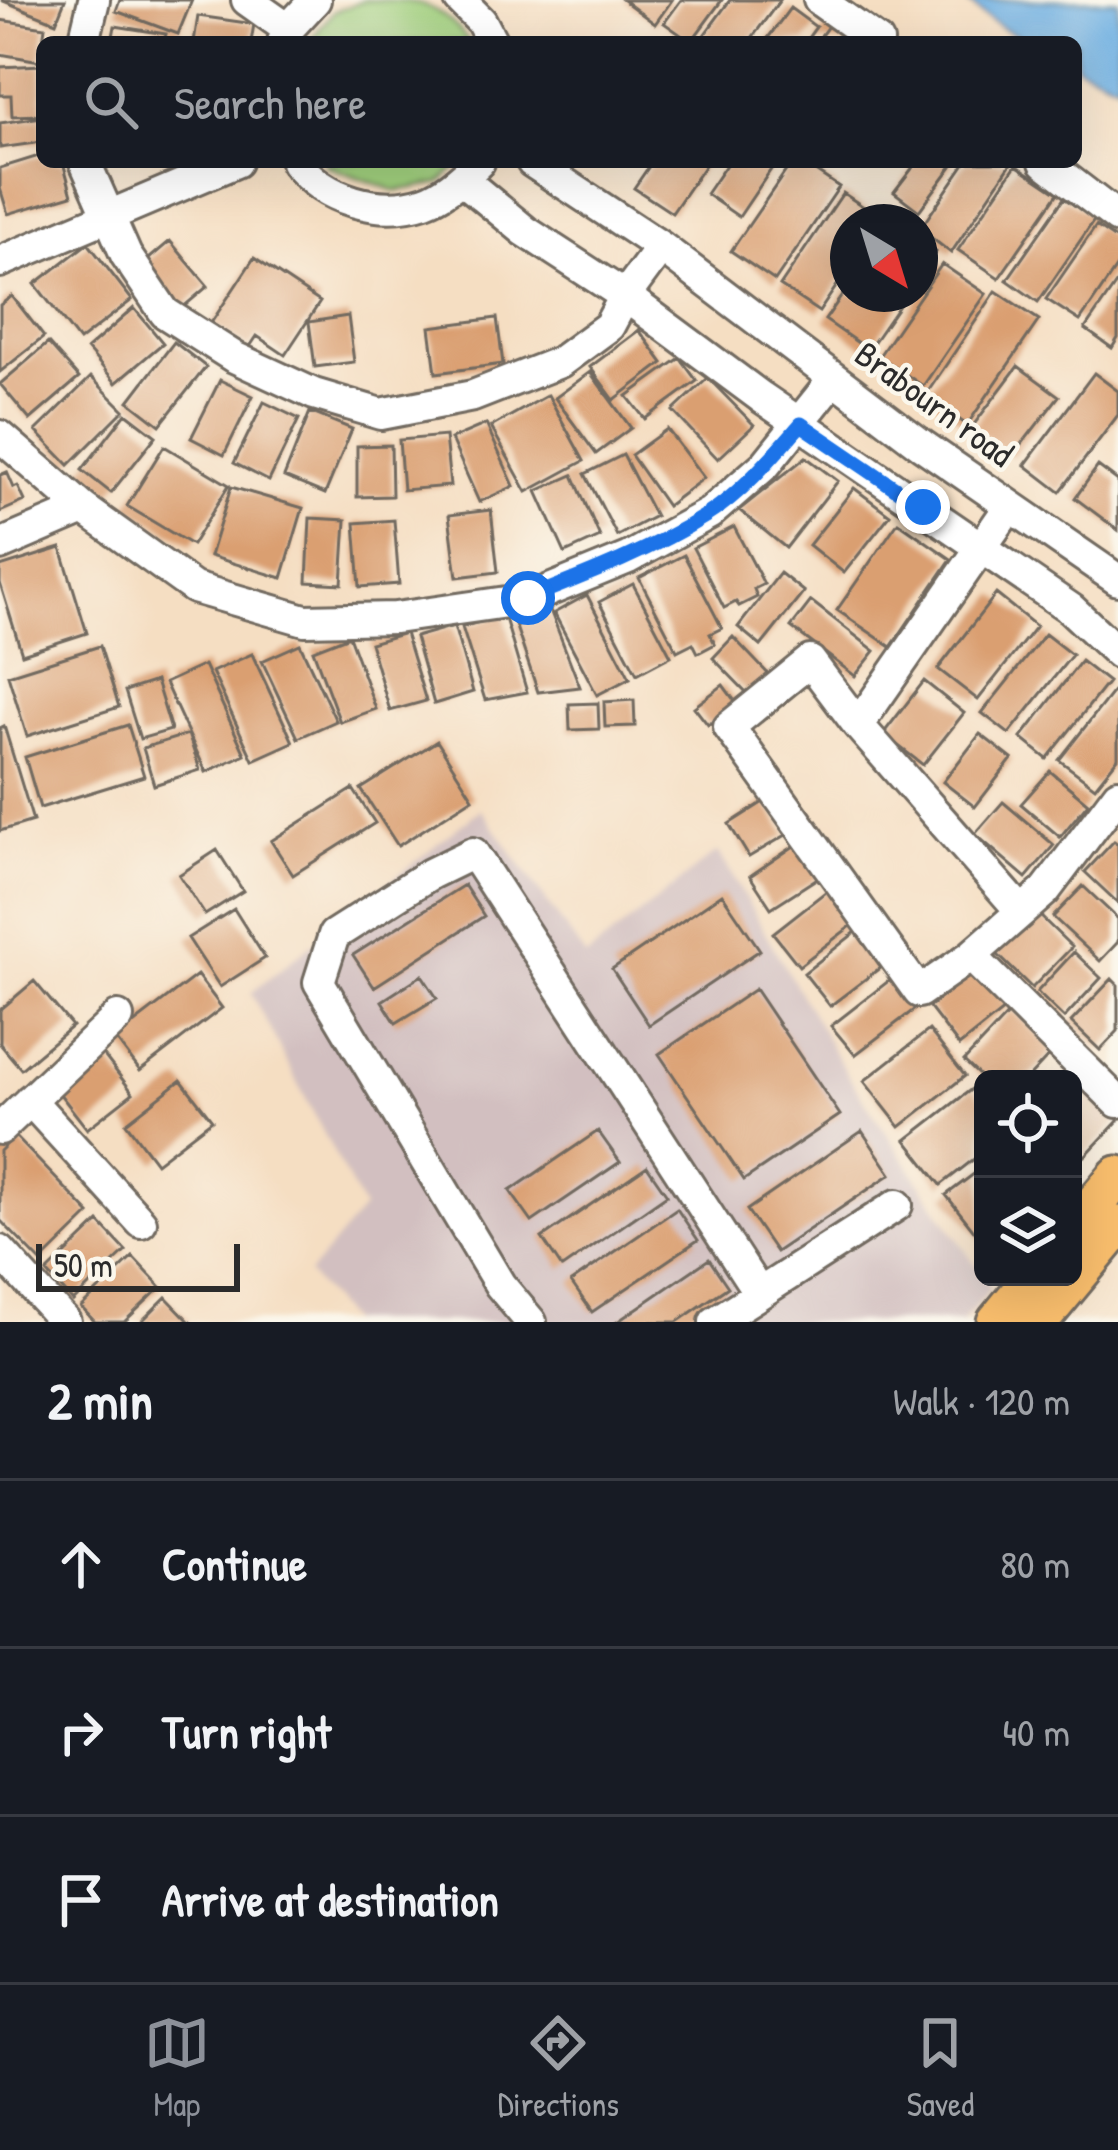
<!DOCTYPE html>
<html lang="en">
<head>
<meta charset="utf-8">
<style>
	:root { --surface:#171b24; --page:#242831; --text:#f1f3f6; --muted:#9ea1a6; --line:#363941; --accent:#8c9099 }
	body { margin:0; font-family:"Patrick Hand",sans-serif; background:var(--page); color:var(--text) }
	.controls { position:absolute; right:36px; bottom:36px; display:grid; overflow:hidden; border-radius:18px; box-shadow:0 12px 48px #0002 }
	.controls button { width:108px; height:108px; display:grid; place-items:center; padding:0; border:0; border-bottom:3px solid var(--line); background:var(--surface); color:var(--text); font:60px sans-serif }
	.compass { position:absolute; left:830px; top:204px; width:108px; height:108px; border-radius:50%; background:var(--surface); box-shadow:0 12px 48px #0002; rotate:142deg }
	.scale { position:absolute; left:36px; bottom:30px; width:204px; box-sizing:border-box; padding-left:12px; border:6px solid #2b2b2b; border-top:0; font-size:33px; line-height:42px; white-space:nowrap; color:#2b2b2b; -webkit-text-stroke:9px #fbf7ec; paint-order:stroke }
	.stop { position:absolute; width:36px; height:36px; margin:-27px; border:9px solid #1a73e8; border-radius:50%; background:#fff }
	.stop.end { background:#1a73e8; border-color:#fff; box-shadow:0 3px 12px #0008 }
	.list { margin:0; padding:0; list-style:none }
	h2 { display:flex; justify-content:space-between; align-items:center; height:156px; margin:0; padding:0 48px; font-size:51px }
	h2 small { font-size:39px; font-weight:400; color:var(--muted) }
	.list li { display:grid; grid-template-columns:78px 1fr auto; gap:36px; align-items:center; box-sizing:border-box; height:168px; padding:0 48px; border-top:3px solid var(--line) }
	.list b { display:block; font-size:45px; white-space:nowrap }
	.list em { font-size:39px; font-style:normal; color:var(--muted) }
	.icon { flex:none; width:66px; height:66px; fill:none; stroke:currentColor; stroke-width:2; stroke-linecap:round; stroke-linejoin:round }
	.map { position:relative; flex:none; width:1118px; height:1322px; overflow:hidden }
	.search { position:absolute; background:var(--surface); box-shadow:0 12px 48px #0002; left:36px; right:36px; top:36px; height:132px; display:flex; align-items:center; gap:30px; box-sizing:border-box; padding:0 42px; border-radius:18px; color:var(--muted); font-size:45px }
	.sheet { height:660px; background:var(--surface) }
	nav { display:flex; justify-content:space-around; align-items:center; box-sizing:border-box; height:168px; border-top:3px solid var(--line); background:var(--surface); font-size:33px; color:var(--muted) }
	nav a { display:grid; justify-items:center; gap:6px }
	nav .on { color:var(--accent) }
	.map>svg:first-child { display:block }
	.industrial { fill:#d2bfc0 }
	.green { fill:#9fce7c; stroke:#657c54; stroke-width:3 }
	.water { fill:#6dafe2; stroke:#4c6d86; stroke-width:3 }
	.building { fill:#da9f71 }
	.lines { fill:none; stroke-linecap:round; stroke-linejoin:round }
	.minor-casing { stroke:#726a60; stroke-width:36 }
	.major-casing { stroke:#726a60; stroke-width:45 }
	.minor { stroke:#fff; stroke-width:30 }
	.major { stroke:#f9be6d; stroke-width:39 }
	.route { stroke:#1a73e8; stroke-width:15 }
	.labels { text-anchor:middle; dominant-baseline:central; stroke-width:9; stroke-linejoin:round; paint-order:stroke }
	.street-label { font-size:36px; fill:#2b2b2b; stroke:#fbf7ec }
</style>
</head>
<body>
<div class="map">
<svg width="1118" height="1322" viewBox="0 0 1118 1322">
	<rect width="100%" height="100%" fill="#fbf7ec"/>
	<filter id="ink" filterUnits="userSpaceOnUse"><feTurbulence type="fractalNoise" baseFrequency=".00833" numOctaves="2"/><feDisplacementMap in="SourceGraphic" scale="24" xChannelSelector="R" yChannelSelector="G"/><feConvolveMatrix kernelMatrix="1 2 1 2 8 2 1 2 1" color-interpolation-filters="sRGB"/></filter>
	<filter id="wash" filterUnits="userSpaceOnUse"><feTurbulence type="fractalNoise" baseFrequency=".004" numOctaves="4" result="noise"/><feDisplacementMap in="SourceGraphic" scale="48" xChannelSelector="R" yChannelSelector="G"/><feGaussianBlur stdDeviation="2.7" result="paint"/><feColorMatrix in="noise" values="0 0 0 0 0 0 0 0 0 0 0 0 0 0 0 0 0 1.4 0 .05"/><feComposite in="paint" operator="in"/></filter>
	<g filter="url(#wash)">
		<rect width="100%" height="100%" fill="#f5dec2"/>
		<path class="industrial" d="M481,809L586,957L718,851L848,1076L991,1288L962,1322H349L308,1274L363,1209L251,993Z"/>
		<path class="green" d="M364,0C419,0 434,0 470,42H309L333,12Z
			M324,162H461L440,183L396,191L327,166Z"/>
		<path class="water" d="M964,0H1118V84L1076,65V42H1030L1002,28Z"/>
		<g id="blocks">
			<path class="building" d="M1,0H65L56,22Z
				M120,0H192L178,34L116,11Z
				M623,0H672L655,24Z
				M681,0H722L691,42L664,23Z
				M730,0H780L749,42H699Z
				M790,8L816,27L805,42H765Z
				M198,16L254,24L251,42H194Z
				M0,20L45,27L40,61L0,54Z
				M115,26L166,34L164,42H112Z
				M828,26L850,42H816Z
				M42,65V115L12,116L11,95H0V67Z
				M42,117V142L0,148V123Z
				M42,155V162H63L72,195L8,214L0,188V168Z
				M652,162H707L672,213L634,188Z
				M728,162H776L739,217L706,194Z
				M792,162H802L839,187L775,281L731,251Z
				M917,162H955L919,211L894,192Z
				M966,162H1012L951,253L920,229Z
				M1016,165L1058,193L999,278L958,250Z
				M843,193L886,222H848V269L819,312L780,286Z
				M1064,198L1095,219L1038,302L1007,280Z
				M1096,226L1118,241V265L1080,321L1046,299Z
				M170,241L208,286L181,309L143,264Z
				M920,241L936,252L920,274Z
				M88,243L132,300L79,341L35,284Z
				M254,258L320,302L285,355L257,336L249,348L211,323Z
				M942,264L986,294L923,386L879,356Z
				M1118,281V338L1112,348L1085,329Z
				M848,287V294H907L868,350L825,320Z
				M996,291L1039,320L967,425L925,396Z
				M12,296L44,337L0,372V305Z
				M134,308L163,343L116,383L87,349Z
				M348,316L354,362L315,367L309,322Z
				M497,318L503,364L436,373L430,327Z
				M639,330L663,363L614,400L590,367Z
				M174,342L206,367L160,425L129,401Z
				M48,343L79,378L30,420L0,384Z
				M680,358L697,381L645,419L627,396Z
				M1018,366L1059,396L1012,457L972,427Z
				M590,372L631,428L596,454L555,398Z
				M1094,373L1118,391V415L1060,492L1025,465Z
				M91,377L124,410L69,465L36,431Z
				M708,378L754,425L718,459L673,411Z
				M220,380L253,396L224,455L191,438Z
				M548,395L584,461L527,492L491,427Z
				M264,402L299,419L269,481L234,463Z
				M310,412L352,429L325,494L284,477Z
				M126,413L156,436L111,493L82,470Z
				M486,424L514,486L479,502L451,439Z
				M667,429L704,478L667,506L631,455Z
				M445,436L450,486L403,490L399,440Z
				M391,445L392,496L357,497V446Z
				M164,446L229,485L192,545L127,506Z
				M623,455L655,516L617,536L585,474Z
				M806,457L838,481L786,548L739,510Z
				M1098,466L1118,481V530L1075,498Z
				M7,472L14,488L18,486L25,501L0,512V475Z
				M573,475L600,537L565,553L537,491Z
				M231,487L303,508L282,578L210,556Z
				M854,488L890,515L844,573L809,545Z
				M491,510L498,572L457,577L449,515Z
				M310,518L346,520L342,584L307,582Z
				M394,520L399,584L360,587L355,523Z
				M898,522L951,559L891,647L837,610Z
				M734,527L764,584L754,589L757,597L739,606L736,602L724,608L693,548Z
				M61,548L87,633L22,654L0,583V567Z
				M684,555L722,628L710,634L715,644L698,653L693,643L677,651L639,578Z
				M780,573L804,592L761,646L738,627Z
				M633,584L671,656L637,674L599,602Z
				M996,594L1036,626L978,700L938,669Z
				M587,595L630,678L597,695L554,613Z
				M811,601L875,651L855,676L791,627Z
				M550,610L580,687L538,692L515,624Z
				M504,615L527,692L485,700L462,627Z
				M454,626L473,692L434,704L415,637Z
				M405,633L426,701L390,711L370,643Z
				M1045,634L1072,655L1009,734L982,713Z
				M349,636L376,709L340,722L313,650Z
				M733,637L774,680L754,700L713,658Z
				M300,644L336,721L298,738L262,661Z
				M100,646L119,707L27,736L8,675Z
				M252,654L293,742L253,760L212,672Z
				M1081,661L1108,682L1047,759L1021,738Z
				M204,665L245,754L206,772L165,683Z
				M156,681L171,730L140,739L125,691Z
				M924,681L964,713L923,765L883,734Z
				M723,685L737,704L708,725L694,707Z
				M1118,685V758L1095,787L1059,760Z
				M634,700L635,726L605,727L604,702Z
				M598,703L599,729L570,730L569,704Z
				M128,725L144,776L40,808L25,757Z
				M4,726L33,821L0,831V728Z
				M188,734L200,770L154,785L143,748Z
				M980,734L1012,759L975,807L943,782Z
				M437,741L473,798L398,846L361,789Z
				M1050,771L1088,803L1060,837L1021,804Z
				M353,789L375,823L293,875L271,841Z
				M765,801L786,835L749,857L729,824Z
				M1003,802L1054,845L1026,878L975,834Z
				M1114,841L1118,844V903L1085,872Z
				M797,844L819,877L771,908L750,876Z
				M217,850L243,891L205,915L179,875Z
				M464,885L484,916L374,987L353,955Z
				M1083,886L1118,919V942L1100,961L1053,917Z
				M829,889L855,923L799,966L773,933Z
				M722,894L760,950L649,1025L612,969Z
				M234,909L265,958L220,987L188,938Z
				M1036,912L1072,947L1032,988L997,954Z
				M862,927L889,961L830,1006L804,973Z
				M1074,952L1101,978L1064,1018L1037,992Z
				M979,967L1009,1006L959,1046L929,1007Z
				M197,975L222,1008L140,1071L115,1038Z
				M422,975L437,998L396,1023L382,1001Z
				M891,979L915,1009L855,1055L831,1026Z
				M1112,979L1118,985V1031L1100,1050L1071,1022Z
				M34,981L72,1026L21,1069L0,1044V1010Z
				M755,989L840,1115L744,1180L659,1054Z
				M1012,1010L1054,1050L1027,1079H983L964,1061Z
				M929,1030L965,1076L900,1127L864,1081Z
				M102,1053L133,1093L87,1129L56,1089Z
				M1077,1066L1118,1104V1121L1085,1156L1073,1144V1079H1065Z
				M181,1080L212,1120L156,1163L126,1123Z
				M973,1088L983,1102V1152L941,1185L906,1140Z
				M598,1131L620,1162L532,1222L510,1191Z
				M862,1131L891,1174L776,1252L747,1210Z
				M15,1136L90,1214L41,1262L0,1220V1151Z
				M647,1166L667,1195L562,1268L542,1238Z
				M983,1167V1242L946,1195Z
				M677,1209L698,1240L592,1312L571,1282Z
				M99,1222L126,1251L73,1301L47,1272Z
				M133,1257L161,1287L124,1322H95L81,1307Z
				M709,1259L728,1287L677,1322H617Z
				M166,1297L190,1322H141Z"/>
		</g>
	</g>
	<g filter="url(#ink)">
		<use href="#blocks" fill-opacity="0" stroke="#726a60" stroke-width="3"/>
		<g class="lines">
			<g class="minor-casing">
				<path id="minor" d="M247,0L288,29
					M460,0L481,21L492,42
					M819,0L878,42
					M84,42L94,0
					M283,42L288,29L315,0
					M85,162L126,255L165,313L234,357L314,394L381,414L473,396L560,362L609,326L625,296L661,247
					M296,162C324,200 380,216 425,201C445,194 464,177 479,162
					M532,162L661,247L922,445L1118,580
					M1045,162L1118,218
					M462,179L525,231L625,296L761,397L1071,609L1118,653
					M0,262L236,162
					M0,436L84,509L194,588L305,620L395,618L528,599L628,558L710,513L766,464L834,379
					M1010,506L858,725L1021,911
					M0,545L84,509
					M858,725L810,661L729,727L919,992L971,956L1045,891L1118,794
					M971,956L1118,1102
					M30,1100L141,1222
					M0,1129L118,1017
					M0,1251L65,1322
					M531,1322L500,1285L319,982L334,935L430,874L473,853L759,1293
					M715,1322L897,1205"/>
			</g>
			<g class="major-casing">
				<path id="major" d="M1073,1230L1118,1176
					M997,1322L1034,1277
					M1038,1322L1118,1226"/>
			</g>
			<use href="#minor" class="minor"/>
			<use href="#major" class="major"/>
		</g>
	</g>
	<g class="lines" filter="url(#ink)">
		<path class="route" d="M528,598C589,574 651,550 707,515C743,492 773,456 801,424L923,507"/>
	</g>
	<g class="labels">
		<g class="street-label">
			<text transform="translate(935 403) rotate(36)">Brabourn road</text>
		</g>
	</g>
</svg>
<div class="controls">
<button><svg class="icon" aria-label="locate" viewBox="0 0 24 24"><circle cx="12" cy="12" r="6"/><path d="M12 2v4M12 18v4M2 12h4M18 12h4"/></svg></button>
<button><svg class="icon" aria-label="layers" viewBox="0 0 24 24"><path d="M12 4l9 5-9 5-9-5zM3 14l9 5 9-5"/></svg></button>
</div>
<svg class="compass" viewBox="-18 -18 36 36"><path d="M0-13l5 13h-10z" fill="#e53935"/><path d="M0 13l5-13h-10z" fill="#9ea1a6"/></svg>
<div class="scale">50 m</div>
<div class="stop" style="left:528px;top:598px"></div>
<div class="stop end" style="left:923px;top:507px"></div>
<div class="search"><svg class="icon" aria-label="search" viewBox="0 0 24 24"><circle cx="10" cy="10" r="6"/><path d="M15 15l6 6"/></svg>Search here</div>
</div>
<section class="sheet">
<h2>2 min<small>Walk · 120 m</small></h2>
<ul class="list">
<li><svg class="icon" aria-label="ahead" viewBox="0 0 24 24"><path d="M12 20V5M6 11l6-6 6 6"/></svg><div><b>Continue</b></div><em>80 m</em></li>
<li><svg class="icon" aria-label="right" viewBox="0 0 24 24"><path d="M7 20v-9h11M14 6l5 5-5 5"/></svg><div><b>Turn right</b></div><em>40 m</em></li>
<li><svg class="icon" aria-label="arrive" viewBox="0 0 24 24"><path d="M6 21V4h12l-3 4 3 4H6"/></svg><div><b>Arrive at destination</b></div></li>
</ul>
</section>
<nav>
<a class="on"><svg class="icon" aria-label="map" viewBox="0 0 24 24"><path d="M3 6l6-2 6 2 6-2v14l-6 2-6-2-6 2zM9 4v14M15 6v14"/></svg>Map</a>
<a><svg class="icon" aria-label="directions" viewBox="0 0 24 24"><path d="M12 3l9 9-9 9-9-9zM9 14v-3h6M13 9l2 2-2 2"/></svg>Directions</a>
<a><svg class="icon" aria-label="saved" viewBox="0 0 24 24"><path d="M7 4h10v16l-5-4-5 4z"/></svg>Saved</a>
</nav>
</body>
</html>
